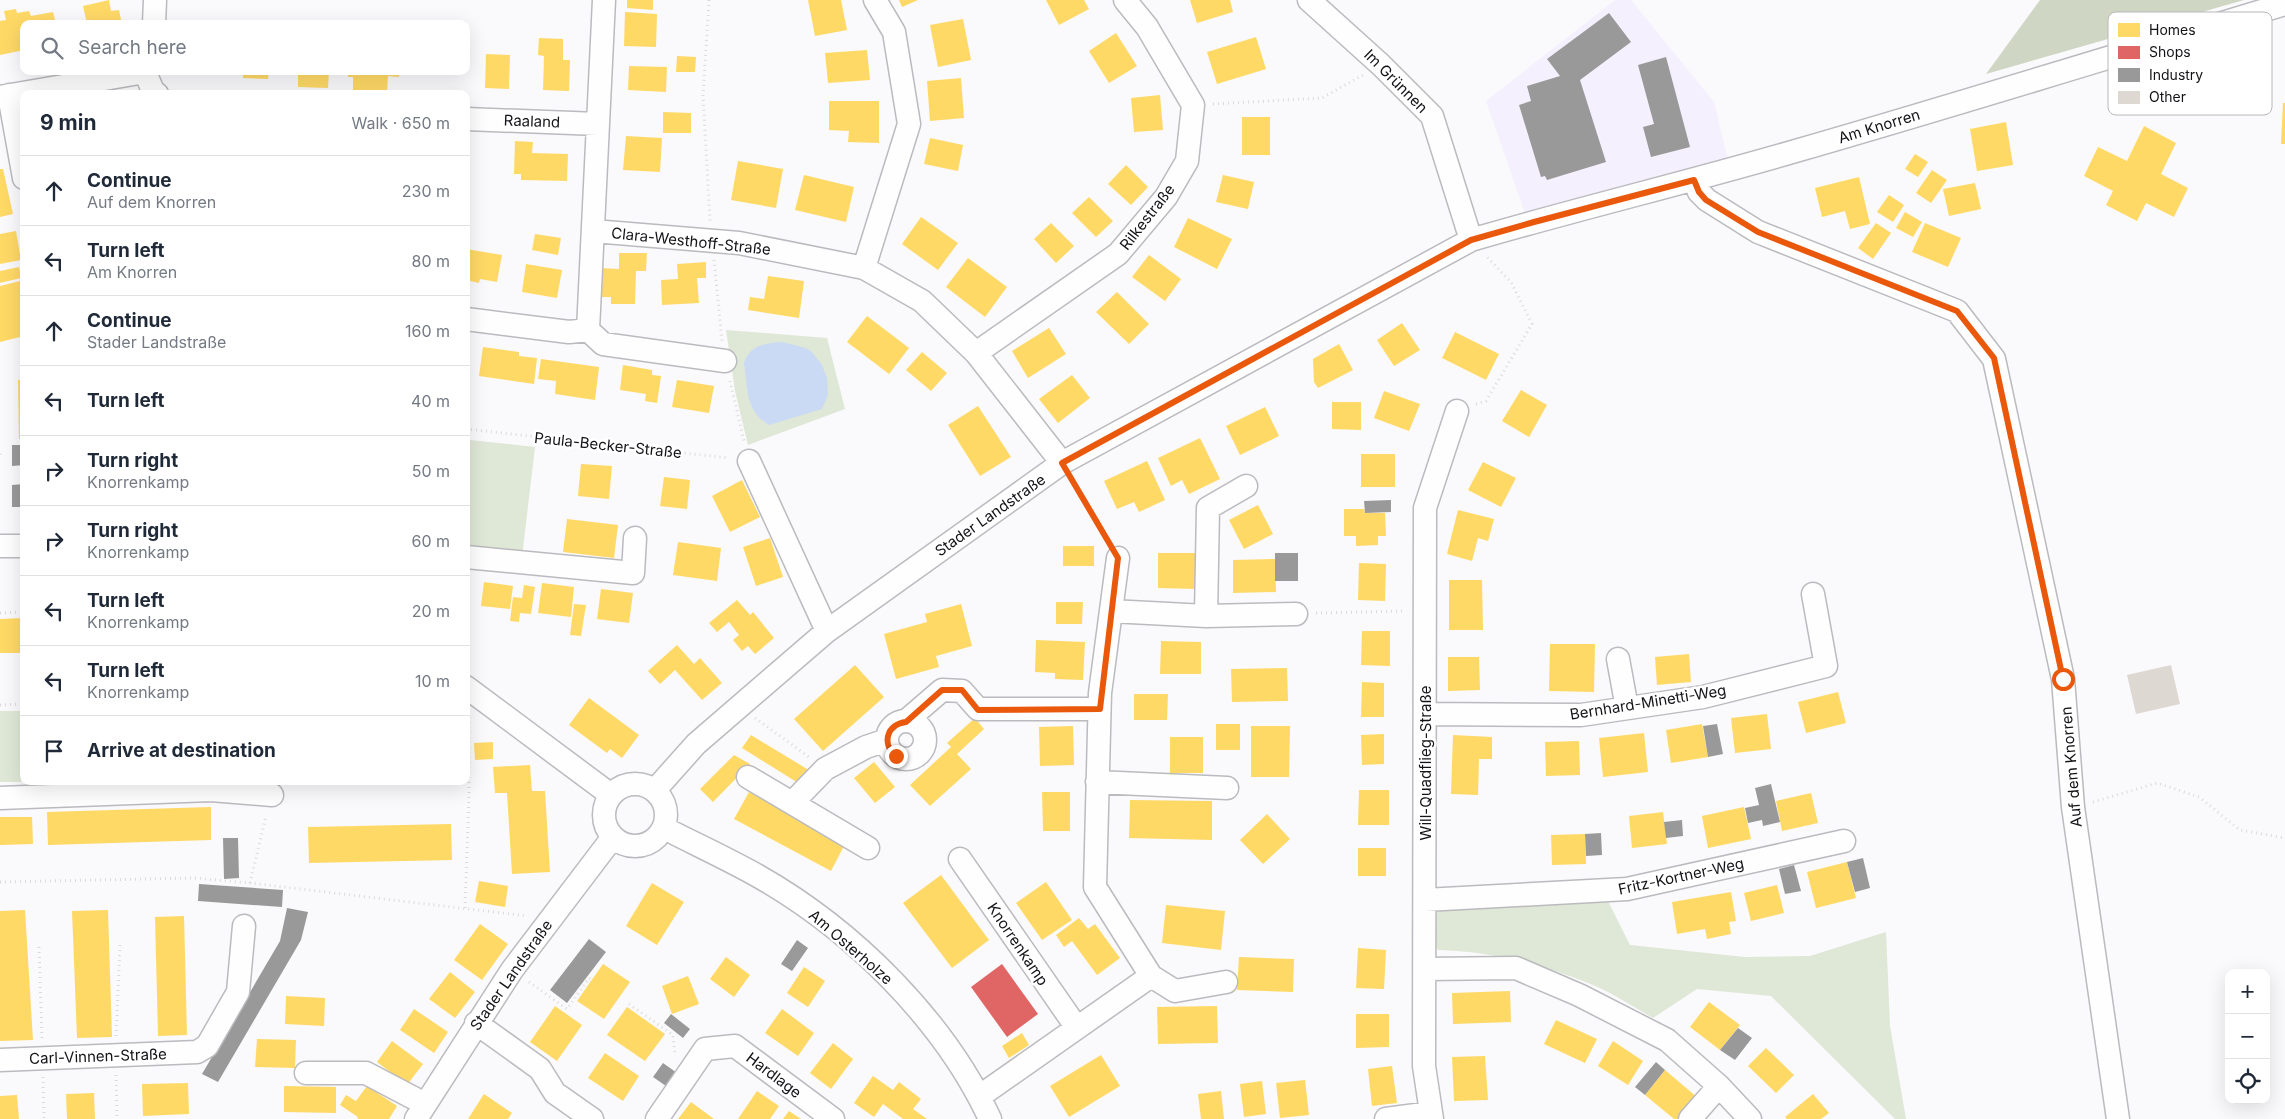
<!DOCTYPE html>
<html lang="en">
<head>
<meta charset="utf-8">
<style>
	:root { --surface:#fff; --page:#f6f6f7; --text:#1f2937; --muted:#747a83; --line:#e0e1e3 }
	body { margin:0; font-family:Inter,sans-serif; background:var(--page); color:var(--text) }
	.controls { position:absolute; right:15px; bottom:15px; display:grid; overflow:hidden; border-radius:10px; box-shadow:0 5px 20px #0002 }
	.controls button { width:45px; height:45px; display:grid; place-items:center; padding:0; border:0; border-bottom:1px solid var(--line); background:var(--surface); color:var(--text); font:25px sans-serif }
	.stop { position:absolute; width:15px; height:15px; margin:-11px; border:4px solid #ea580c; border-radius:50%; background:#fff }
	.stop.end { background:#ea580c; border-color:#fff; box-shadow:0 1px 5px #0008 }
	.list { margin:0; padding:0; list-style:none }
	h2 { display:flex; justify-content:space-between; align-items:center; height:65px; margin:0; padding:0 20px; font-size:21px }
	h2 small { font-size:16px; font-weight:400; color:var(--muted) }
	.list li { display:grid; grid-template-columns:32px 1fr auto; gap:15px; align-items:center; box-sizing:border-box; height:70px; padding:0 20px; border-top:1px solid var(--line) }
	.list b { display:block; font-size:19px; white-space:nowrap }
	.list p { margin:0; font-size:16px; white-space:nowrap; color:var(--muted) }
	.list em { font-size:16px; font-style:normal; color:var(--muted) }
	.icon { flex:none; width:28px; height:28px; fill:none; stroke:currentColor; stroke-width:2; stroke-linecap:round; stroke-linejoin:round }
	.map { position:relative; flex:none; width:2285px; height:1119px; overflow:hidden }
	.search { position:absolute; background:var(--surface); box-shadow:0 5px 20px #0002; left:20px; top:20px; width:450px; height:55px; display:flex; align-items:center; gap:12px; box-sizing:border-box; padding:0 18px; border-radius:10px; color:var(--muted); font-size:19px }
	.panel { position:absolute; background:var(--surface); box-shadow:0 5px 20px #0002; left:20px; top:90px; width:450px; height:695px; border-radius:10px }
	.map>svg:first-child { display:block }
	.built { fill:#f4f0fd }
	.green { fill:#dfe7d6 }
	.forest { fill:#cfd7c4 }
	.water { fill:#cbdaf4 }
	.homes { fill:#ffd966 }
	.shops { fill:#e06666 }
	.industry { fill:#999 }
	.building { fill:#ded8d3 }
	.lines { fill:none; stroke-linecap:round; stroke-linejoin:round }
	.minor-casing { stroke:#bbbabe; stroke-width:25 }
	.path { stroke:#dbdadb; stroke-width:3; stroke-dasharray:1 4; stroke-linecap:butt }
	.minor { stroke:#fefeff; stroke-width:22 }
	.route { stroke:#ea580c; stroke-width:6 }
	.labels { text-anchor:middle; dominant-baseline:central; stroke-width:5; stroke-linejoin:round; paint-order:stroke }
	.street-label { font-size:15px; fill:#131216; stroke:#fff }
	.key { fill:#fff; stroke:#b8b8b9; stroke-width:1 }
	.key-label { font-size:14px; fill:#131216 }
</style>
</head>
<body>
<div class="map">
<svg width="2285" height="1119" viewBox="0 0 2285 1119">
	<rect width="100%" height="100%" fill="#faf9fc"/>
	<path class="built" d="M1615,0H1631L1714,102L1729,165L1527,219L1486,101Z"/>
	<path class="green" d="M726,330L827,338L845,409L748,445L735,391Z
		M470,440L535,447L522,557L466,551V473Z
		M0,711H21V782H0Z
		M1607,899L1630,945L1745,957L1810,956L1886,932L1890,1026L1906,1119H1895L1771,996L1697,989L1653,1018C1632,1006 1611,992 1588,983C1542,964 1489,951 1438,950L1434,944V914L1456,904Z"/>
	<path class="forest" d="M2040,0H2244L1986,74Z"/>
	<path class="water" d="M782,342L806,348L812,352L822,365L827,378L828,395L822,409L769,425C745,411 748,389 744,363C749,345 766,343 782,342Z"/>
	<path class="homes" d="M109,0L111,11L119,10L122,24H87L83,6Z
		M627,0H653V10L627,8Z
		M808,0H841L847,30L815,36Z
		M899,0H918L902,7Z
		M1046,0H1084L1089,9L1059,25Z
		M1190,0H1230L1233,12L1197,23Z
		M16,9L17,13L29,11L31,16L53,12L56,24H24V50L0,55V21L6,20L4,11Z
		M625,12L657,14L656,47L624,46Z
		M963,19L971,60L938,67L930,25Z
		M1116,33L1137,66L1109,83L1089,51Z
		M1256,37L1266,69L1217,84L1207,52Z
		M539,38L563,39V60H570L569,91L543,90L544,56L538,55Z
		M867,50L870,80L828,83L825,53Z
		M486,54L510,55L509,89L485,88Z
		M677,56L696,57L695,72H676Z
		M629,66L667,67L666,92L628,90Z
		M183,71H209V74L183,73Z
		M243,71H269L268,79L243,78Z
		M298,71H329L328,88L298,87Z
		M348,71H400L399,77L388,76L387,94H353V77H348Z
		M961,78L964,118L930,121L927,81Z
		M1160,95L1163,130L1134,132L1131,98Z
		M829,101H879V143L848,142L849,131L829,130Z
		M2283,103H2285V144H2281Z
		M663,112L691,113V133H663Z
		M1242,117H1270V155H1242Z
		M2006,122L2013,165L1977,171L1970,129Z
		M2144,126L2176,143L2161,174L2188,188L2174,217L2146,203L2137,221L2106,205L2113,191L2084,176L2098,147L2127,161Z
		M626,136L662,138L660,172L623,170Z
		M930,138L963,145L958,171L924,164Z
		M515,141L533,142L532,153L568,154L567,181L521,180V174H514Z
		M1915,154L1928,162L1918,177L1905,169Z
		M738,161L783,169L776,208L731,200Z
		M1126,165L1148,187L1131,205L1108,184Z
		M0,169H3L13,214L0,217Z
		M1932,170L1947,180L1931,203L1916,193Z
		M804,175L854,187L846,222L795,210Z
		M1223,175L1254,182L1248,209L1216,202Z
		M1859,177L1870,224L1850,229L1845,211L1822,217L1815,188Z
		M1975,183L1981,209L1949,216L1943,189Z
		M1889,195L1904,205L1893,222L1877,212Z
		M1089,197L1113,221L1096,237L1072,213Z
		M1905,212L1922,222L1913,237L1896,228Z
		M921,217L958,243L938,270L902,244Z
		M1188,218L1232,239L1217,269L1174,247Z
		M1051,223L1074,246L1056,263L1034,239Z
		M1876,223L1891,233L1873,259L1858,248Z
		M1925,223L1961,238L1948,267L1912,252Z
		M16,231L21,260L0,264V234Z
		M535,234L561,238L558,255L532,250Z
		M466,249L502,255L497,282L480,279L479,283L466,280Z
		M619,253H647L646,271H636L635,304H611V297H601V268L619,269Z
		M1149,255L1181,279L1165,301L1132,277Z
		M968,258L1007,287L985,317L946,287Z
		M706,262V278H697L699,303L662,305L661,280L678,279L677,264Z
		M526,264L562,270L557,298L522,292Z
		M19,267L21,278L0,283V271Z
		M768,276L804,281L799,318L748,310L750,297L764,299Z
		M24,280V336L0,342V286Z
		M1117,292L1149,324L1129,344L1096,312Z
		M867,316L909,348L889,374L847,342Z
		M1402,323L1420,350L1394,366L1377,340Z
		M1049,328L1066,354L1028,378L1012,351Z
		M1455,332L1499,354L1486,380L1442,358Z
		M1339,344L1353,370L1318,388L1314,382L1313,359Z
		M483,347L519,352V356L537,358L534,384L479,376Z
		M922,352L947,373L931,391L906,370Z
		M541,359L599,367L595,400L555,394L556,381L538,379Z
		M623,365L652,370V375L661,376L657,403L645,401L646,394L620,390Z
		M1072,375L1090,398L1058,423L1039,399Z
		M18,380H24V439H19Z
		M677,380L714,386L709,413L672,407Z
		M1521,390L1547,405L1529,437L1502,421Z
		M1384,391L1420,404L1409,431L1374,418Z
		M1332,402H1361V430L1332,429Z
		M978,406L1011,457L980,476L948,425Z
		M1265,407L1279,436L1240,455L1226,426Z
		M1200,438L1220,479L1189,494L1182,480L1171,486L1158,458Z
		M1361,454H1395V487H1361Z
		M1147,461L1165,500L1139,512L1134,502L1117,509L1104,481Z
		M1483,462L1516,478L1501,507L1468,490Z
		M581,464L612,466L609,499L578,496Z
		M664,477L690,480L687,509L660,506Z
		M742,480L760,517L730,532L712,496Z
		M1258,505L1273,534L1244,549L1229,520Z
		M1344,509H1364L1365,513H1385L1386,536H1378V545L1356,546V536H1344Z
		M1458,510L1494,519L1488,541L1478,538L1472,561L1447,554Z
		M567,519L618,525L614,558L563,552Z
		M770,538L783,577L756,586L743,547Z
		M678,542L721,548L717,581L673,575Z
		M1063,546H1094V566H1063Z
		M1158,553H1196L1195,589L1158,588Z
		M1275,559L1276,592L1233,593V560Z
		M1359,563L1386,564L1385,601L1358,600Z
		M1449,580H1482L1483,630H1449Z
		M484,582L513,586L510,609L481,606Z
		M542,583L574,587L571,617L538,613Z
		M524,585L535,587L531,614L520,613L519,622L510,621L513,597L522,598Z
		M601,589L633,593L629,623L597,619Z
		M737,600L750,615L753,612L774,638L755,654L748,646L742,651L733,640L739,635L729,622L717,632L709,623Z
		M1056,602H1083L1082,624H1056Z
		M574,604L586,605L581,636L570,635Z
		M961,604L972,646L936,656L939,667L896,679L884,634L927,622L925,614Z
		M24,618V653H0V619Z
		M1362,631H1390V666L1361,665Z
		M1036,640L1085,642L1083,680L1055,679V673L1035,672Z
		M1161,641L1201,642V674H1160Z
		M1550,644H1595L1594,692L1549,691Z
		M677,645L694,664L700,658L722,683L702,700L675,670L660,684L648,671Z
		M1689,654L1691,682L1657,685L1655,657Z
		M1448,657H1479L1480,690L1448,691Z
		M855,665L884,697L823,751L794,719Z
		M1287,668L1288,701L1232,702L1231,669Z
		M1362,682L1384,683V717H1361Z
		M1838,692L1846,723L1806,733L1798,702Z
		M1134,694H1168L1167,720H1134Z
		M589,698L639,735L622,758L610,749L607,753L569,725Z
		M1767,714L1771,749L1735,753L1731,718Z
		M975,718L984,729L957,754L971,769L930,806L910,785L951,747L947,743Z
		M1216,724H1240V750H1216Z
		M1702,724L1708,757L1671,763L1666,730Z
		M1073,726L1074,765L1040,766L1039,727Z
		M1251,726H1290L1289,777H1251Z
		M1644,733L1648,772L1603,777L1599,738Z
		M1384,734V764L1362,765L1361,735Z
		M751,735L812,772L803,786L742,748Z
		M1453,735L1492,737V759H1479L1478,795L1451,794Z
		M1170,737H1203V773H1170Z
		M1579,741L1580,775L1546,776L1545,742Z
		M493,742V759L475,760L474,743Z
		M734,755L750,764L713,802L700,789Z
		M874,762L895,787L875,803L854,778Z
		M530,765L532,791H545L550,872L512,874L507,793H495L493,767Z
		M1359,790H1389V825H1358Z
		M749,792L845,844L831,871L734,819Z
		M1042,792H1070V831H1043Z
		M1811,793L1818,823L1782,831L1776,801Z
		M1130,800L1212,801V840L1129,838Z
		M211,807V840L48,845L47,812Z
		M1744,807L1751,839L1708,848L1702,816Z
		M1663,812L1667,844L1632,848L1629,816Z
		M1267,814L1290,839L1263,864L1240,840Z
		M0,817H32L33,844L0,845Z
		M451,824L452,860L309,863L308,827Z
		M1585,834L1586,864L1552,865L1551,835Z
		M1358,848H1386V876H1358Z
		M1847,862L1856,898L1816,908L1807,872Z
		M941,875L989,940L952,968L903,903Z
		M479,881L508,886L505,907L475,902Z
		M1046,882L1072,920L1042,940L1016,903Z
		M652,883L684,902L657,945L626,926Z
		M1777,885L1784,913L1751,921L1744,893Z
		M1731,892L1736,921L1729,922L1731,934L1707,939L1705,929L1677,934L1672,902Z
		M1166,905L1225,911L1221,950L1162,943Z
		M25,910L33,1040L0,1041V911Z
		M108,910L112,1037L77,1038L72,911Z
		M184,916L187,1035L158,1036L155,917Z
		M1079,918L1088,929L1095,924L1120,958L1097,975L1072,941L1064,947L1056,935Z
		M480,924L508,944L482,980L454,960Z
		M1358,948L1386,950L1384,989L1356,988Z
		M726,957L750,975L734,997L710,979Z
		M1239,957L1294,959L1293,992L1237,990Z
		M603,964L630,982L604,1019L577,1001Z
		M804,967L825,981L808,1007L787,993Z
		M450,972L475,992L455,1018L429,999Z
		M688,976L699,1004L672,1014L662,986Z
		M1510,991L1511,1022L1453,1024L1452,993Z
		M286,996L325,998L324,1026L285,1024Z
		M1709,1002L1740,1025L1720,1050L1690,1027Z
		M555,1006L582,1025L557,1061L530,1042Z
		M1217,1006L1218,1043L1158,1044L1157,1007Z
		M627,1007L665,1034L645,1061L607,1035Z
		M414,1009L448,1032L434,1053L400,1030Z
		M782,1009L814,1033L798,1056L765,1033Z
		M1356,1014H1389V1047L1356,1048Z
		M1556,1020L1597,1039L1585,1063L1544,1044Z
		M1022,1033L1029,1045L1009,1058L1002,1046Z
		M257,1039L296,1040L295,1068L255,1067Z
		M392,1041L423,1064L407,1085L377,1062Z
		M1613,1041L1643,1061L1628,1085L1598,1066Z
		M833,1043L853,1059L831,1089L810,1073Z
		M1766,1048L1794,1075L1776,1093L1748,1066Z
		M605,1053L639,1076L623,1101L588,1078Z
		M1101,1055L1120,1086L1069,1117L1050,1086Z
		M1485,1056L1488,1100L1454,1101L1452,1057Z
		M1392,1066L1397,1103L1372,1106L1368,1069Z
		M1665,1070L1698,1098L1680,1119H1674L1645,1095Z
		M873,1076L893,1090L899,1082L921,1099L913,1109L927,1119H903L883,1104L874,1117L854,1103Z
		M1305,1080L1309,1115L1280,1118L1276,1083Z
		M1262,1081L1266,1114L1244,1117L1240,1084Z
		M188,1083L189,1114L143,1116L142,1084Z
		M284,1086L336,1087V1113L284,1112Z
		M367,1086L397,1106L389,1119H357L358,1117L340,1105L346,1095L356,1101Z
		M757,1091L779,1106L770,1119H738Z
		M1221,1091L1224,1119H1201L1198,1094Z
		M94,1093L95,1119H67L66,1094Z
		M484,1094L512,1113L508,1119H468Z
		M1813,1094L1829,1113L1821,1119H1787L1785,1117Z
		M17,1095L19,1119H0V1096Z
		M691,1102L714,1119H678Z
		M789,1111L801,1119H783Z"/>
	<path class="shops" d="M1002,964L1038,1014L1007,1037L971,987Z"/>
	<path class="industry" d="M1609,13L1631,42L1580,80L1606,162L1547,180L1545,176L1541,177L1519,105L1531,101L1527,86L1560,76L1547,59Z
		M1666,57L1690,147L1651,157L1643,127L1654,124L1638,65Z
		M12,445H24V465L12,466Z
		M24,484V507H12V485Z
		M1391,500V512L1365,513L1364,501Z
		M1275,553H1298V581H1275Z
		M1717,724L1723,754L1708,757L1703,726Z
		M1771,784L1780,822L1763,826L1762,820L1748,823L1745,808L1759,805L1755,788Z
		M1682,820L1683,836L1666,838L1664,822Z
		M1601,833L1602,855L1586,856L1585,834Z
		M223,838H238L239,878L224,879Z
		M1863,858L1870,888L1855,892L1847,862Z
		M1794,865L1801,891L1785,894L1779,869Z
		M199,884L283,890L282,907L198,901Z
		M287,908L308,912L301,940L218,1082L202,1074L280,941Z
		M589,939L606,952L567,1003L550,990Z
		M797,940L808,948L792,971L781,964Z
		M671,1014L690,1029L683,1038L664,1023Z
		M1738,1028L1752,1038L1735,1060L1720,1050Z
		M1656,1062L1665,1070L1645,1095L1635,1087Z
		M663,1063L677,1073L666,1086L653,1077Z"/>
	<path class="building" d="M2171,665L2180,704L2136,714L2127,675Z"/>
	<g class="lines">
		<g class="minor-casing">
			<path id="minor" d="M1309,0L1381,65L1432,116L1471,240
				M154,24L155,0
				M9,95L24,178
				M0,97L145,72L153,91L157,94
				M466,119L598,124
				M1694,180L1699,192L1707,200L1758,232L1957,311L1994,359L2063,679L2073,807L2118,1119
				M593,231L739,243L864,268L922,301L976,353L1062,463
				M864,268L909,124L894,32L875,0
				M466,319L569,332L588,330L604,0
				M588,330L603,344L725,361
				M976,353L1118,254L1166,197L1187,161L1193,105L1147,27L1125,0
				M749,461L827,631
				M0,546H24
				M466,557L633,573L635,538
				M1111,611L1206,616L1296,614
				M1206,616L1208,508L1246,486
				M1618,659L1627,708
				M466,687L611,795
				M1425,714L1581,715L1703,697L1826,666L1813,594
				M906,721L942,690L962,691L978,709H1099
				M887 740a19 19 0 1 1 38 0a19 19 0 1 1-38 0Z
				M748,777L868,848
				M1097,782L1227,788
				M604 815a31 31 0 1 1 62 0a31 31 0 1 1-62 0Z
				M655,790L696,744L827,631L1062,463L1471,240C1580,208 1690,182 1799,150C1962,103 2123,53 2285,4
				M0,798L211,790L272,795
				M792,803L825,769L866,747L887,740
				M664,828C695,844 728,859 758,876C853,930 944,1020 990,1119
				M960,859L1077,1028
				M1425,900L1627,889L1844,841
				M1425,969L1516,968L1579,995L1667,1040L1719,1086L1750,1119
				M1151,976L1175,991L1226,982
				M476,1023L540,1069L555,1093L592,1119
				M0,1060L197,1052L207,1046L238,992L244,926
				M306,1073H366L425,1104
				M980,1096L1151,976L1095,887L1100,693L1118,558
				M416,1119L512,970L613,837
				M657,1119L705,1049L735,1046L833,1119
				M1386,1119L1431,1113
				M1432,1119L1424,1066L1425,508L1457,411
				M1690,1119L1719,1086"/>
		</g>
		<path class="path" d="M709,0L703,95L710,221
			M1213,104L1322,98L1363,75
			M714,260L722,341
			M730,381L744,441
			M1476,404L1486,401L1532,324L1511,282L1487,257
			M466,429L729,458
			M0,454L1,456
			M1073,481L1107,540
			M0,613L24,612
			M1316,613L1405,611
			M0,705L24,704
			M755,718L809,757
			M2093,802L2157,783L2199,797L2240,830L2285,838
			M0,882L194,878L250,883L527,916
			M250,883L266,816
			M465,908L469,796V714
			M39,947L42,1038
			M529,982L567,1009L589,978L592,980
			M629,1004L673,1035L675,1056
			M116,1036L120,945
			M116,1075L117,1119
			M43,1077L44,1119"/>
		<use href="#minor" class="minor"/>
	</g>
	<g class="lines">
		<path class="route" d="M896,756C881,744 887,724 906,722L942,690H962L978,710L1100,709L1118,558L1062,463L1471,240L1534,222L1694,180L1699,192L1706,200L1758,232L1957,311L1994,358L2063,679"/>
	</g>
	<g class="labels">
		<g class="street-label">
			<text transform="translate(1396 81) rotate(45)">Im Grünnen</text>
			<text transform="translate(532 121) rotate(2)">Raaland</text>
			<text transform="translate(1879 126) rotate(-17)">Am Knorren</text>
			<text transform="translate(1147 217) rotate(-52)">Rilkestraße</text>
			<text transform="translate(691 241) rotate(6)">Clara-Westhoff-Straße</text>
			<text transform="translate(608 445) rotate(6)">Paula-Becker-Straße</text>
			<text transform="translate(990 515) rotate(-35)">Stader Landstraße</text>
			<text transform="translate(1648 702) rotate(-9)">Bernhard-Minetti-Weg</text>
			<text transform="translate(1425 763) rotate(-90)">Will-Quadflieg-Straße</text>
			<text transform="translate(2071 767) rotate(-95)">Auf dem Knorren</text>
			<text transform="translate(1681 876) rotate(-12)">Fritz-Kortner-Weg</text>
			<text transform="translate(1018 944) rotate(56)">Knorrenkamp</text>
			<text transform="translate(851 947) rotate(41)">Am Osterholze</text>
			<text transform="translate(511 975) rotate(-55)">Stader Landstraße</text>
			<text transform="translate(98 1056) rotate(-2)">Carl-Vinnen-Straße</text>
			<text transform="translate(774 1075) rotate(37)">Hardlage</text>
		</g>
	</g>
	<rect x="2108" y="12" width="164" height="103" rx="8" class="key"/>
	<rect x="2118" y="23" width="22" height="14" fill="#ffd966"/>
	<rect x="2118" y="46" width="22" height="13" fill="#e06666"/>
	<rect x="2118" y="68" width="22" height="14" fill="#999"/>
	<rect x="2118" y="91" width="22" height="13" fill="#ded8d3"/>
	<g class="key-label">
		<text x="2149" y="35">Homes</text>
		<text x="2149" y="57">Shops</text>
		<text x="2149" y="80">Industry</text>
		<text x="2149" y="102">Other</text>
	</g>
</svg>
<div class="controls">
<button>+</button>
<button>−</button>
<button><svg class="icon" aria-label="locate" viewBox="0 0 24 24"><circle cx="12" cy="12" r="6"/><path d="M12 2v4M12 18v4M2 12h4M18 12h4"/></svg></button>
</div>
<div class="stop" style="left:2063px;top:679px"></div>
<div class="stop end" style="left:896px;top:756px"></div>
<div class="search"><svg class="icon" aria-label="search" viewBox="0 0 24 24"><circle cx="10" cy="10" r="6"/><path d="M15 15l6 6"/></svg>Search here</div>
<section class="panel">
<h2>9 min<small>Walk · 650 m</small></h2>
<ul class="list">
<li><svg class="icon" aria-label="ahead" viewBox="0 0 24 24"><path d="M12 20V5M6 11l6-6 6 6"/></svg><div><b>Continue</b><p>Auf dem Knorren</p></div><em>230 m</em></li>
<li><svg class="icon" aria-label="left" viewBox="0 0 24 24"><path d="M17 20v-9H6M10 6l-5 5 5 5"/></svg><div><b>Turn left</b><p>Am Knorren</p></div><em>80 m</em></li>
<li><svg class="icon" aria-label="ahead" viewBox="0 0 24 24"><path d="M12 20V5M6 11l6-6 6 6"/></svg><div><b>Continue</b><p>Stader Landstraße</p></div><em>160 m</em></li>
<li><svg class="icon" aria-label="left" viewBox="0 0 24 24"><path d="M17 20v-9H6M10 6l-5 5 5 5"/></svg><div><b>Turn left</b></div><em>40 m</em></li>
<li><svg class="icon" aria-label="right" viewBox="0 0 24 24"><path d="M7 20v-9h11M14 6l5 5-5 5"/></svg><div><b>Turn right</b><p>Knorrenkamp</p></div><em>50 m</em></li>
<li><svg class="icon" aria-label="right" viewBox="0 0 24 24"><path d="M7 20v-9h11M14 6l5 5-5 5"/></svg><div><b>Turn right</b><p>Knorrenkamp</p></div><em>60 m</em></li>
<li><svg class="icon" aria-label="left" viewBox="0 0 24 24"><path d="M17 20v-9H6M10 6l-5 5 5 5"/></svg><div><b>Turn left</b><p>Knorrenkamp</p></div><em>20 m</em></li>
<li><svg class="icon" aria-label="left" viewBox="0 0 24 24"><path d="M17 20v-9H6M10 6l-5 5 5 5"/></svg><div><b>Turn left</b><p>Knorrenkamp</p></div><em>10 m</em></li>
<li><svg class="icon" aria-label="arrive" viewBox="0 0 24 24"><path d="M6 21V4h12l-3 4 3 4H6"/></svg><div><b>Arrive at destination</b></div></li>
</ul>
</section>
</div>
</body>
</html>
